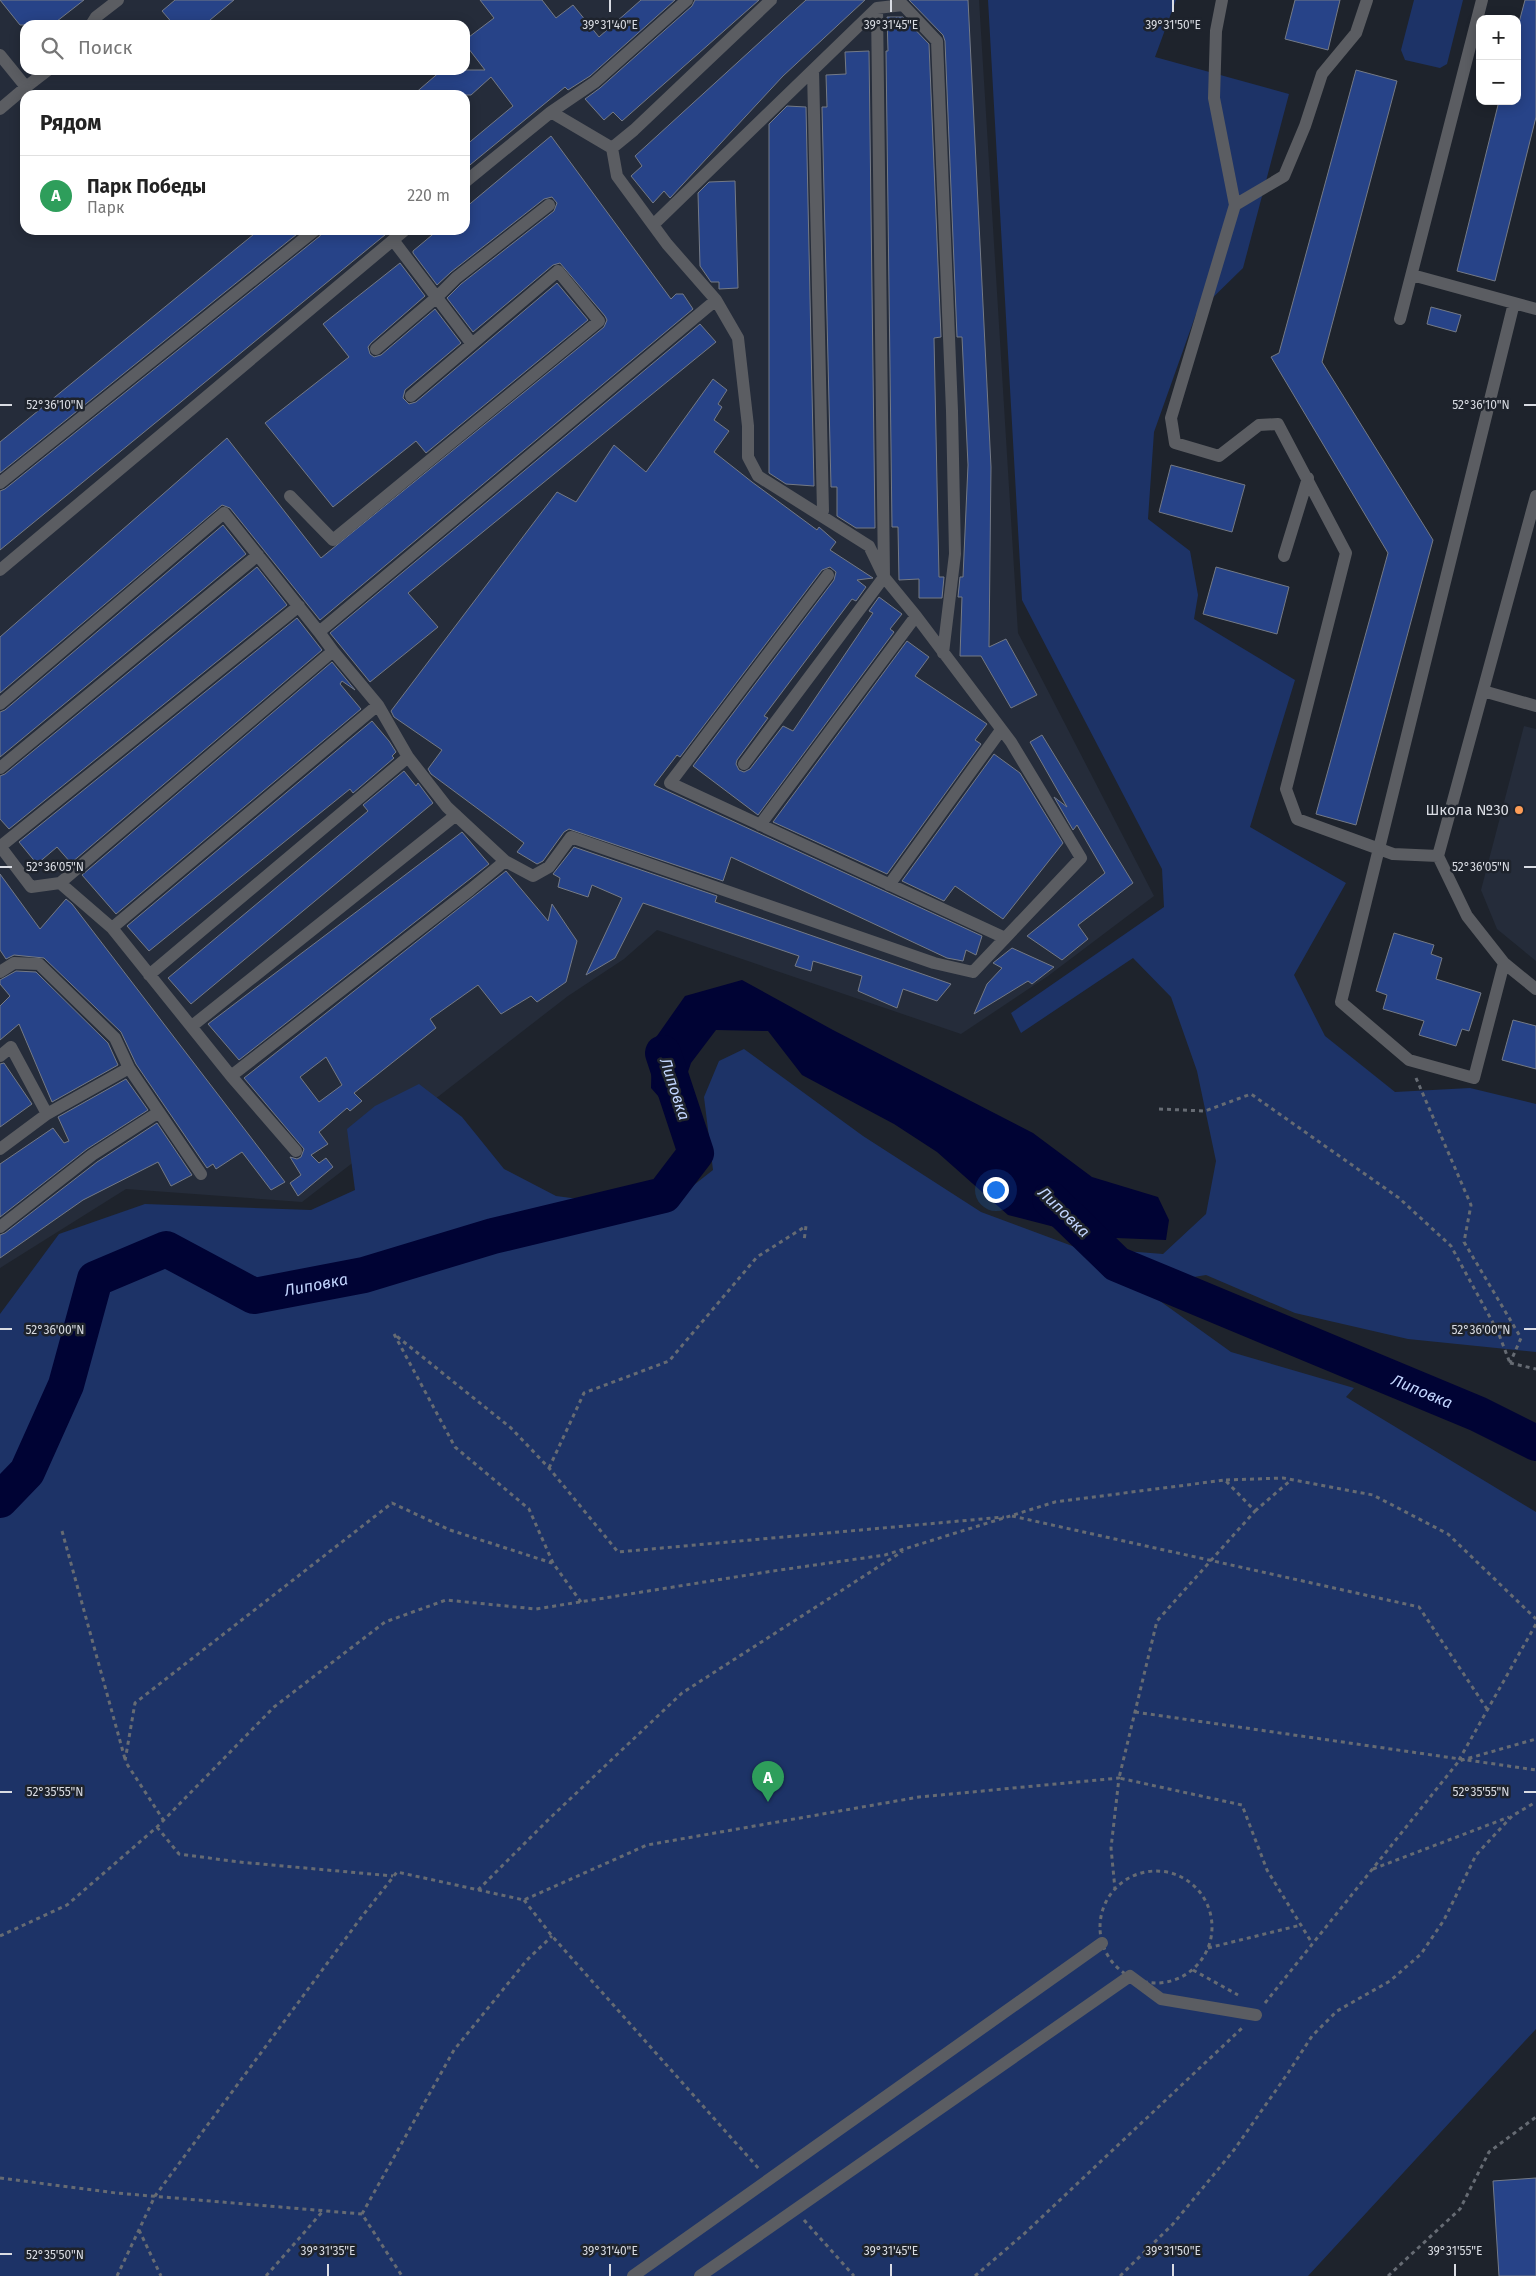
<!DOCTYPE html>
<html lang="ru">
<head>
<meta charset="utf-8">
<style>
	:root { --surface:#fff; --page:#f2f2f2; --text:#222; --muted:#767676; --line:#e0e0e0; --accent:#b45309 }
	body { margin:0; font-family:"Fira Sans",sans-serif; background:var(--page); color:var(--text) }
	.controls { position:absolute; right:15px; top:15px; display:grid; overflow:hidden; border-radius:10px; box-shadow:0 2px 12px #0003 }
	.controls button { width:45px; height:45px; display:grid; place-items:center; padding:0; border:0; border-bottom:1px solid var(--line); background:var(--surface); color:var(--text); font:25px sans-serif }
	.you { position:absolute; left:995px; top:1189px; width:18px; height:18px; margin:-12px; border:4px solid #fff; border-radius:50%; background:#1a73e8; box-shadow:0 0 0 8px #1a73e833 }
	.badge { display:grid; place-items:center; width:32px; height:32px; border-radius:50%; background:var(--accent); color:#fff; font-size:16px; font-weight:700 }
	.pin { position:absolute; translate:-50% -41px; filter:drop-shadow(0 1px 2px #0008) }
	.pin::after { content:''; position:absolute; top:26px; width:18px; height:15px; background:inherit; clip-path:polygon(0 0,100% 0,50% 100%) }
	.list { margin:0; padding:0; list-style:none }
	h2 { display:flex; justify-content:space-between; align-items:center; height:65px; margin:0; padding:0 20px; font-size:21px }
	h2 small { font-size:16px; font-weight:400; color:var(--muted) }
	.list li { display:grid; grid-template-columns:32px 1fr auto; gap:15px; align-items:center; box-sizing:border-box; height:80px; padding:0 20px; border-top:1px solid var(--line) }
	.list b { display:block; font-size:19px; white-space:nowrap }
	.list p { margin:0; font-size:16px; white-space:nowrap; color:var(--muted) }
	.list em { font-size:16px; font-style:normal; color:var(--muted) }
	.icon { flex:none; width:28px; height:28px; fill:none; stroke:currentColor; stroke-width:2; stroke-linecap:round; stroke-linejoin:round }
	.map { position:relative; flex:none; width:1536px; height:2276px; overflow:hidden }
	.search { position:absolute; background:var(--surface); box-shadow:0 2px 12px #0003; left:20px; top:20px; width:450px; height:55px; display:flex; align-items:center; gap:12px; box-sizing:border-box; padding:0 18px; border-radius:15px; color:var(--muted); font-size:19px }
	.panel { position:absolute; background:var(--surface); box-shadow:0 2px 12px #0003; left:20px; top:90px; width:450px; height:145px; border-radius:15px }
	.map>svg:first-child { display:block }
	.built { fill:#252c3a; fill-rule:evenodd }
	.green { fill:#1d3367 }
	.water { fill:#000334 }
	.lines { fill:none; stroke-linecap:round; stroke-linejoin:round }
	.river { stroke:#000334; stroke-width:36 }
	.building { fill:#274388; stroke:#747a86; fill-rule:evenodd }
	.path { stroke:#666b73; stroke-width:3; stroke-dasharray:4 4; stroke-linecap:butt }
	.minor { stroke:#5b5d62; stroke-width:12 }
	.ticks { fill:none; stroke:#d9dce3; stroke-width:2 }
	.poi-dot { fill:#fd9c56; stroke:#1e232c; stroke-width:2 }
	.labels { text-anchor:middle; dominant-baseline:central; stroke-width:5; stroke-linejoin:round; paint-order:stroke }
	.poi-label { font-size:15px; fill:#d9dce3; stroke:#1e232c; text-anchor:end }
	.water-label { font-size:16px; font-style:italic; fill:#c2d5fe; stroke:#1e232c }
	.ticks-label { font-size:12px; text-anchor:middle; fill:#d9dce3; stroke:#1e232c; stroke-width:5; stroke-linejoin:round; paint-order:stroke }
</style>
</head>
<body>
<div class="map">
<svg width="1536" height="2276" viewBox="0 0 1536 2276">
	<rect width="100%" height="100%" fill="#1e232c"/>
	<path class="built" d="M0,0H979L1018,633L1154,896L1048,976L961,1034L657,930L624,959L568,996L302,1202L126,1189L0,1268ZM25,25H465V70H25ZM25,95H465V230H25Z
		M1524,726L1536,729V961L1497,929L1481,890Z"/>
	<path class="green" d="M988,0H1176L1155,57L1289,94L1243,268L1196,314L1154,432L1148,519L1190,551L1198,595L1194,619L1295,680L1250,827L1346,883L1294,975L1325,1036L1395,1092L1470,1088L1536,1104V1352L1408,1339L1295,1313L1206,1275L1139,1286L1231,1352L1354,1388L1346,1397L1536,1512V2029L1308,2276H0V1314L59,1234L145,1204L311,1210L355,1190L347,1129L375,1106L419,1084L462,1117L504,1169L556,1196L662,1210L713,1170L704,1097L719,1061L744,1049L863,1136L981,1212L1075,1247L1163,1254L1206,1214L1216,1161L1197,1071L1171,997L1133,958L1021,1033L1011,1013L1164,907L1162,869L1022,600Z
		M1414,0H1463L1447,64L1440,68L1405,60L1401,50Z"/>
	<path class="water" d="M742,980L833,1030L1033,1133L1092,1177L1158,1197L1169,1220L1166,1240L1116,1238L1074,1232L1008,1215L937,1152L894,1124L802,1075L768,1031L716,1030L691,1063L674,1114L651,1088L652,1043L685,996Z"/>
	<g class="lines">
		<g class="river">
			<path id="s1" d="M1050,1199L1117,1264L1478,1414L1536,1443"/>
			<path id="s2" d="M0,1500L27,1472L66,1385L95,1279L166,1249L254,1296L364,1275L493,1236L664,1195L696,1153L663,1053"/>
		</g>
	</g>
	<path class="building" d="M0,0H84L52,25H20Z
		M175,0H234L204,25H174L162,11Z
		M480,0H542L556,18L573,5L599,37L641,0H675L590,76L568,90L565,87L465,169V146L513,106L491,77L471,95H413L442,70H485L465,44V40L494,18Z
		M695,0H759L622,121L613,112L604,120L585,99L600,88L692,6Z
		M806,0H865L783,76L670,198L664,191L653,203L631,176L642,166L635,156Z
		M909,0H968L991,467L989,647L1006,639L1037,695L1011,708L981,656H960L962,597H958L960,577H963L968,465L962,337H957L945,41L943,35Z
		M1295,0H1340L1328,50L1285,39Z
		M1525,0H1536V117L1495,281L1457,271L1499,101H1517V30Z
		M887,17H903L929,44L941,337L934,338L939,577H944L942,598H919V579L899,580L898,527H892L886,51H888Z
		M869,51L875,528H856L837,516V487H831L822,107H827L826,75L846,74L845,52Z
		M1356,70L1397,81L1322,362L1433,540L1356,825L1316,814L1388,553L1271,357L1279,353Z
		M787,106L806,107L814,486L786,484L769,473V124Z
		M551,136L671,299L676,294H683L693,309L320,620L230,508L222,505L0,693V637L227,438L321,558L604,327L607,320L605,316L560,263L553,265L473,332L447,298L461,284L554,211L557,203L552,197L544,199L451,272L437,285L413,253V251L438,230H465V208Z
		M735,181L738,288L719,289V282H711L700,266L698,193L709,182Z
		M259,230H302L0,473V442Z
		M323,230H391L0,550V491L5,489L320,236Z
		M400,263L425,296L371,343L368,347L370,354L374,357L381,355L435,309L461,343L405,390L403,398L409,404L416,402L557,283L588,320L426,453L416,441L333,507L265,423L349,357L323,324Z
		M1431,307L1461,315L1456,332L1427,324Z
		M700,324L716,342L408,593L438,627L370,682L330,633Z
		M713,379L727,390L718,404L722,407L714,420L729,431L714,452L752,482L817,530L819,527L836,542L830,550L873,578L857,580L866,587L856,601L852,599L764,716L768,718L737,760L736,764L739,770L744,772L750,769L783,726L793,731L873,613L869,611L879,597L902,614L890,629L894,632L758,815L693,766L834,580L836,572L830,567L822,570L680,757L677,755L654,785L982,936L976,955L966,950L963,961L947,958L731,857L723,881L569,829L564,832L543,861L537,864L517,852L524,843L431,774L428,769L442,750L394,717L391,711L557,492L576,502L614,445L646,472Z
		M1171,465L1245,485L1232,532L1159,512Z
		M223,525L246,554L0,757V712L5,710Z
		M257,567L287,605L9,829L0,819V776L5,774Z
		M1216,567L1289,587L1277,634L1203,614Z
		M297,618L322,650L71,863L57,847L37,864L19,842Z
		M907,641L929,657L915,676L987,724L975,740L981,744L887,874L773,822Z
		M332,662L355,690L342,681L340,684L361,709L116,914L82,875Z
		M372,721L389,741L396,752L392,756L394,758L353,793L350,789L149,951L127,926Z
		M1042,735L1133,883L1078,925L1088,939L1062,960L1027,936L1105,873L1077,825L1073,830L1054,797L1067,807L1030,742Z
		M994,754L1020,773L1063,843L1003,919L955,886L944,901L902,881Z
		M404,771L416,786L418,783L433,803L191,1004L168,978L368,811L363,805Z
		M462,832L489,864L239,1060L208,1024Z
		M574,847L717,896L715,902L951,984L937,1001L903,989L897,1008L858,991L862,976L813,961L811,971L795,966L799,956L643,903L615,958L586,975L622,898L592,885L588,897L558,887L560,878L553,874Z
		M506,871L548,921L552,904L577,941L566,982L537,1002L531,996L501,1014L478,985L430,1019L436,1028L354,1093L362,1101L350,1111L347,1108L319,1132L328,1144L311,1155L319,1163L326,1158L333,1167L298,1196L290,1183L301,1175L290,1157L297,1159L301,1157L304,1149L244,1078ZM326,1057L342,1085L319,1102L300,1077Z
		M0,874L40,929L66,899L72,904L285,1182L271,1190L242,1152L216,1169L213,1164L207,1168L136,1064L121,1032L44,958L14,955L6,959L0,950Z
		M1394,933L1434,945L1431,954L1442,958L1436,979L1481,993L1469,1031L1462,1029L1456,1046L1419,1035L1424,1021L1383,1009L1387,995L1376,991Z
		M1012,948L1054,967L1032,984L1028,981L974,1014L987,984L1002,968L993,963Z
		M16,971L36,972L108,1043L118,1065L52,1102L19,1024L0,1040V1006L10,996L0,984V980Z
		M1513,1020L1536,1026V1069L1502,1060Z
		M4,1063L32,1104L0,1127V1064Z
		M126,1079L148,1110L87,1149L0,1217V1164L53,1128L64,1143L69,1141L58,1117Z
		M157,1123L192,1175L171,1186L158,1162L83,1200L0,1258V1235L5,1233L97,1162Z
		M1536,2178V2276H1499L1493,2181Z"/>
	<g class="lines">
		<path class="path" d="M1416,1078L1471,1205L1464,1242L1521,1338L1510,1363
			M1159,1109L1205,1111L1251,1094L1399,1198L1451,1246L1498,1332L1510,1363
			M1510,1363L1536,1369
			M549,1468L584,1393L669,1361L757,1257L806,1226L804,1241
			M1226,1480L1283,1478L1373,1495L1448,1534L1536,1619
			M1255,1511L1291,1480
			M1012,1516L1419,1607L1487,1709
			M62,1531L125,1759
			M581,1602L553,1563L529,1509L455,1447L394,1334L511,1428L549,1468L618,1552L1004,1517
			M1135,1712L1536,1770
			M1459,1760L1536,1624
			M164,1821L125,1761L135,1703L392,1503L450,1530L552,1563
			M157,1827L179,1854L239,1862L393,1876
			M1373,1869L1509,1817
			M1100 1927a56 56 0 1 1 112 0a56 56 0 1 1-112 0Z
			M478,1890L550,1818L682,1693L903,1551
			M524,1900L552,1936L759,2169
			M0,1936L67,1905L157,1827L274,1707L385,1622L446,1600L536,1609L773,1571L885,1555L1055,1502L1225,1480L1255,1511L1157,1621L1119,1778L1242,1805L1267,1870L1312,1943
			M1208,1948L1301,1925
			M1193,1970L1238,1995
			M1265,2003L1459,1761L1536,1739
			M0,2178L116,2193L362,2214L402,2276
			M362,2214L454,2050L527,1960L552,1936
			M804,2220L854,2276
			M139,2230L161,2276
			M117,2276L155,2196L360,1919L397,1872L524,1900L647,1845L919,1797L1119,1778L1111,1848L1115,1889
			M266,2276L323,2211
			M975,2276L1025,2233L1242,2028
			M1120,2276L1173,2224L1234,2150L1288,2073L1312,2036L1337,2011L1390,1981L1421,1954L1444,1920L1476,1855L1512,1816L1536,1802
			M1388,2276L1460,2209L1489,2152L1536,2117"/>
		<path class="minor" d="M1222,0L1216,31L1214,98L1235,205L1171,418L1175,443L1219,456L1259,425L1278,424L1346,553L1286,789L1297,819L1393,854L1438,856
			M91,25L96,17L118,0
			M0,55L26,87L48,70
			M813,70L823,511
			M0,109L26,87
			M551,112L595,82L687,0
			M465,182L551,112L612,148
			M1235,205L1284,176L1305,126L1322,74L1356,33L1367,0
			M653,225L877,8L903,5L937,41L952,411L955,554L943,653
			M1412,275L1536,309
			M716,300L319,632L333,651L60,883L112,928L231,1076L470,890L505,861L533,876L549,867L571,837L934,963L973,972L1081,858L1011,742L916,616L884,577L869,546L758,476L748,457V426L738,338L716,300L667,244L617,176L612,148L634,130L771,0
			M1400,319L1482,0
			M376,349L437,297L456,278L549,205
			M411,396L472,344
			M0,483L315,230
			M290,496L333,540L599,321L558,271L472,344L393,240
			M1536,496L1438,856L1467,916L1504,963L1536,989
			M1284,556L1308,478
			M0,570L405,230
			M828,575L670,783L1005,938
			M333,651L378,705L408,757L447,807L505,861
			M1483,691L1536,706
			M0,704L224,513L319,632
			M744,764L884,577L877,8
			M0,768L258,555
			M760,825L916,616
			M0,846L31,887L60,883
			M1,846L299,606
			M889,885L1001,730
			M112,928L378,705
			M1504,963L1474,1078L1409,1060L1341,1002L1514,303
			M0,972L14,963L39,964L115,1038L129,1068
			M149,975L408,757
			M192,1026L456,815
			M0,1056L11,1047L47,1114L129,1068L201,1174
			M231,1076L296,1151
			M0,1149L47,1114
			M0,1227L92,1155L159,1112
			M633,2276L1102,1943
			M700,2276L1130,1976L1161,1999L1256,2015"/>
	</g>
	<path class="ticks" d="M610,0V12M891,0V12M1173,0V12M0,405H12M1524,405H1536M0,867H12M1524,867H1536M0,1329H12M1524,1329H1536M0,1792H12M1524,1792H1536M0,2254H12M328,2264V2276M610,2264V2276M891,2264V2276M1173,2264V2276M1455,2264V2276"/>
	<circle class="poi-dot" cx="1519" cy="810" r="5"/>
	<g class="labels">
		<g class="poi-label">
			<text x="1509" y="810">Школа №30</text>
		</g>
		<g class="water-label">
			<text transform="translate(675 1089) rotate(72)">Липовка</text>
			<text transform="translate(1064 1212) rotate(44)">Липовка</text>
			<text stroke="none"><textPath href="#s2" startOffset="484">Липовка</textPath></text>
			<text stroke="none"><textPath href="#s1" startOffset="424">Липовка</textPath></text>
		</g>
	</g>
	<g class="ticks-label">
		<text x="610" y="29">39°31'40"E</text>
		<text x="891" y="29">39°31'45"E</text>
		<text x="1173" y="29">39°31'50"E</text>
		<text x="55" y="409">52°36'10"N</text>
		<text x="1481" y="409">52°36'10"N</text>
		<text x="55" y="871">52°36'05"N</text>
		<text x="1481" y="871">52°36'05"N</text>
		<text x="55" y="1334">52°36'00"N</text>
		<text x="1481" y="1334">52°36'00"N</text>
		<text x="55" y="1796">52°35'55"N</text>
		<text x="1481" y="1796">52°35'55"N</text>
		<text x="328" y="2255">39°31'35"E</text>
		<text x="610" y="2255">39°31'40"E</text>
		<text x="891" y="2255">39°31'45"E</text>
		<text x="1173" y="2255">39°31'50"E</text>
		<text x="1455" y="2255">39°31'55"E</text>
		<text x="55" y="2259">52°35'50"N</text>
	</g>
</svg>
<div class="controls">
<button>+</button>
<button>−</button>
</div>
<div class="you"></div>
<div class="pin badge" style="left:768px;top:1802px;background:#2e9e5b">A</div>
<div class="search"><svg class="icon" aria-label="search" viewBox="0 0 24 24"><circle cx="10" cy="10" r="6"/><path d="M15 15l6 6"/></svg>Поиск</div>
<section class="panel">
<h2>Рядом<small></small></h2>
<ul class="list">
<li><span class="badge" style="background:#2e9e5b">A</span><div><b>Парк Победы</b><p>Парк</p></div><em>220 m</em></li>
</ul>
</section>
</div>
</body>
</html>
